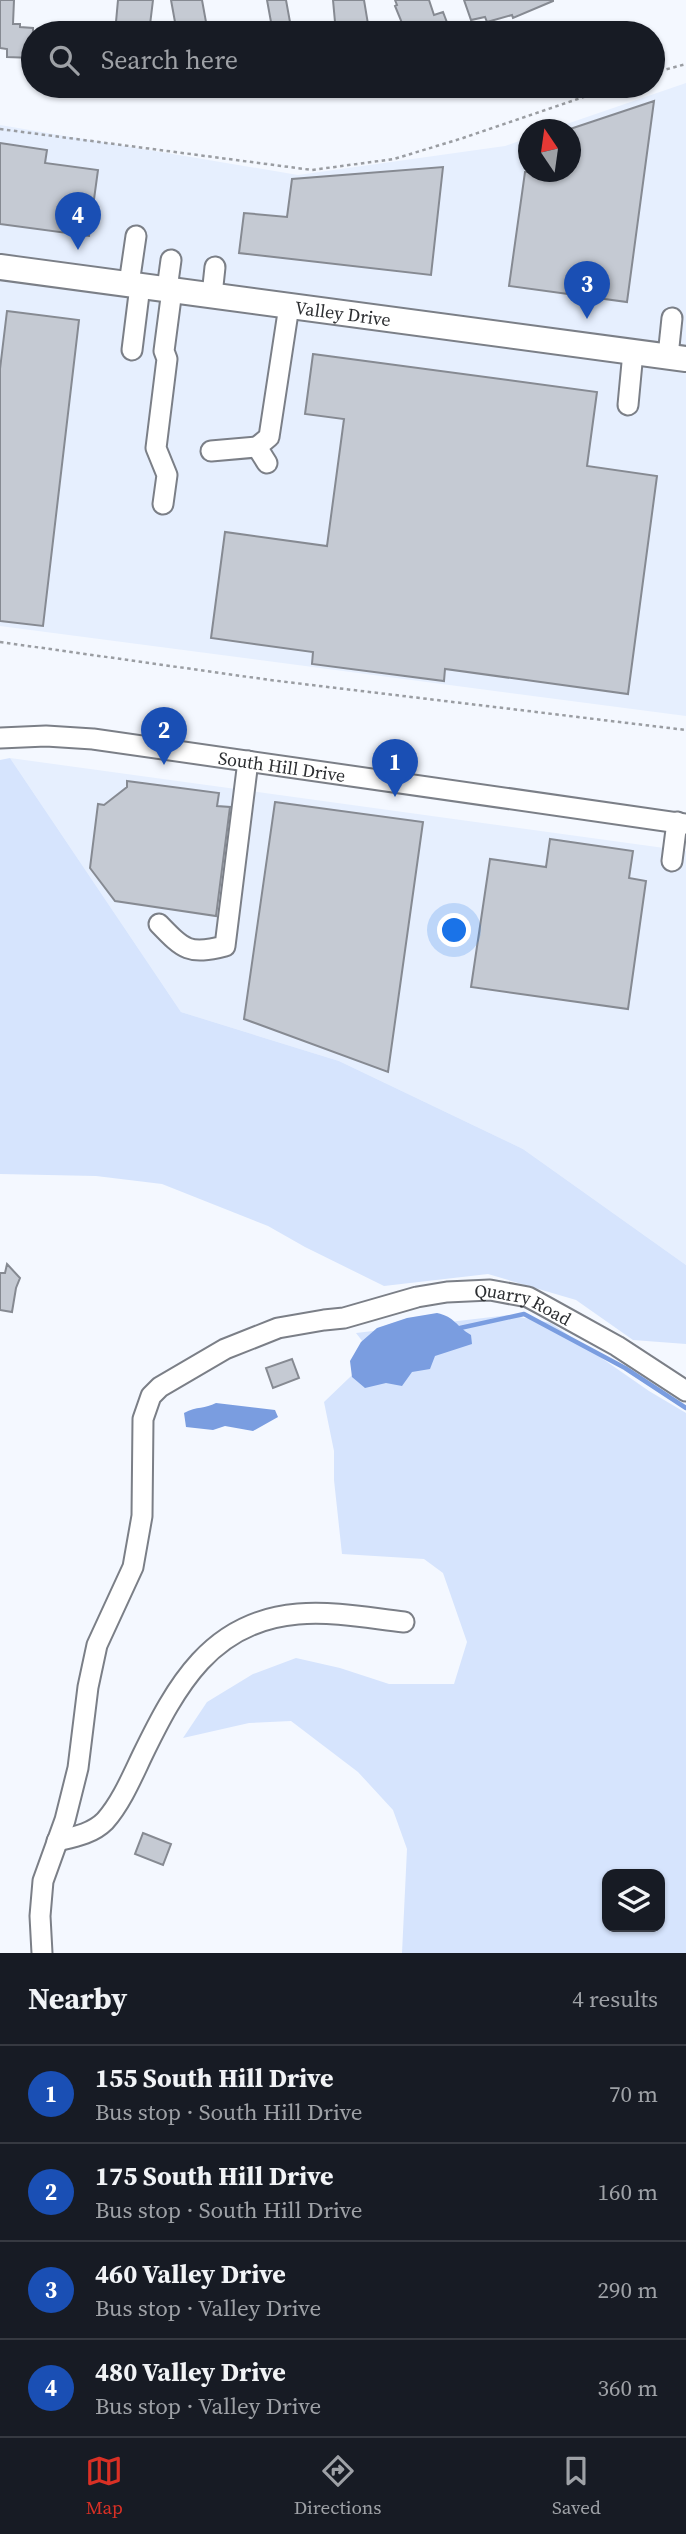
<!DOCTYPE html>
<html lang="en">
<head>
<meta charset="utf-8">
<style>
	:root { --surface:#171b24; --page:#20242c; --text:#f1f3f6; --muted:#9ea1a6; --line:#363941; --accent:#d93025 }
	body { margin:0; font-family:"Source Serif 4",serif; background:var(--page); color:var(--text) }
	.controls { position:absolute; right:21px; bottom:21px; display:grid; overflow:hidden; border-radius:14px; box-shadow:0 2px 5px #0004 }
	.controls button { width:63px; height:63px; display:grid; place-items:center; padding:0; border:0; border-bottom:2px solid var(--line); background:var(--surface); color:var(--text); font:35px sans-serif }
	.compass { position:absolute; left:518px; top:119px; width:63px; height:63px; border-radius:50%; background:var(--surface); box-shadow:0 2px 5px #0004; rotate:347deg }
	.you { position:absolute; left:455px; top:931px; width:24px; height:24px; margin:-18px; border:5px solid #fff; border-radius:50%; background:#1a73e8; box-shadow:0 0 0 10px #1a73e833 }
	.badge { display:grid; place-items:center; width:46px; height:46px; border-radius:50%; background:var(--accent); color:#fff; font-size:23px; font-weight:700 }
	.pin { position:absolute; translate:-50% -58px; filter:drop-shadow(0 2px 4px #0008) }
	.pin::after { content:''; position:absolute; top:37px; width:24px; height:21px; background:inherit; clip-path:polygon(0 0,100% 0,50% 100%) }
	.list { margin:0; padding:0; list-style:none }
	h2 { display:flex; justify-content:space-between; align-items:center; height:91px; margin:0; padding:0 28px; font-size:30px }
	h2 small { font-size:23px; font-weight:400; color:var(--muted) }
	.list li { display:grid; grid-template-columns:46px 1fr auto; gap:21px; align-items:center; box-sizing:border-box; height:98px; padding:0 28px; border-top:2px solid var(--line) }
	.list b { display:block; font-size:26px; white-space:nowrap }
	.list p { margin:0; font-size:23px; white-space:nowrap; color:var(--muted) }
	.list em { font-size:23px; font-style:normal; color:var(--muted) }
	.icon { flex:none; width:38px; height:38px; fill:none; stroke:currentColor; stroke-width:2; stroke-linecap:round; stroke-linejoin:round }
	.map { position:relative; flex:none; width:686px; height:1953px; overflow:hidden }
	.search { position:absolute; background:var(--surface); box-shadow:0 2px 5px #0004; left:21px; right:21px; top:21px; height:77px; display:flex; align-items:center; gap:18px; box-sizing:border-box; padding:0 24px; border-radius:38px; color:var(--muted); font-size:26px }
	.sheet { height:483px; background:var(--surface) }
	nav { display:flex; justify-content:space-around; align-items:center; box-sizing:border-box; height:98px; border-top:2px solid var(--line); background:var(--surface); font-size:19px; color:var(--muted) }
	nav a { display:grid; justify-items:center; gap:4px }
	nav .on { color:var(--accent) }
	.map>svg:first-child { display:block }
	.built { fill:#e6effe }
	.green { fill:#d6e4fd; fill-rule:evenodd }
	.water { fill:#7a9de0 }
	.lines { fill:none; stroke-linecap:round; stroke-linejoin:round }
	.stream { stroke:#7a9de0; stroke-width:4.5 }
	.building { fill:#c5cad3; stroke:#868a92; stroke-width:2 }
	.minor-casing { stroke:#7b7f87; stroke-width:23 }
	.major-casing { stroke:#7b7f87; stroke-width:28 }
	.path { stroke:#9a9da2; stroke-width:2.5; stroke-dasharray:3.5 3.5; stroke-linecap:butt }
	.minor { stroke:#fff; stroke-width:19 }
	.major { stroke:#fff; stroke-width:24 }
	.labels { text-anchor:middle; dominant-baseline:central; stroke-width:5; stroke-linejoin:round; paint-order:stroke }
	.street-label { font-size:18px; fill:#2c2e31; stroke:#fff }
</style>
</head>
<body>
<div class="map">
<svg width="686" height="1953" viewBox="0 0 686 1953">
	<rect width="100%" height="100%" fill="#f4f8ff"/>
	<path class="built" d="M686,83V716L0,626V125L298,175L505,146L528,138V172H570V130L552,129Z
		M10,758L686,851V1265L523,1149L339,1061L181,1012Z"/>
	<path class="green" d="M10,758L181,1012L339,1061L523,1149L686,1265V1344L633,1340L576,1300L488,1274L384,1286L305,1247L268,1226L162,1184L96,1176L0,1174V760Z
		M509,1315L551,1323L649,1391L686,1413V1953H402L407,1849L393,1810L358,1772L291,1721L249,1723L183,1738L207,1702L253,1674L296,1658L340,1668L389,1684H454L467,1642L443,1573L424,1559L342,1554L334,1480V1451L324,1402L373,1355L356,1333ZM607,1874H660V1927H607Z"/>
	<path class="water" d="M437,1313C455,1317 456,1326 471,1335L472,1344L435,1356L430,1369L412,1372L402,1386L386,1383L365,1388L352,1377L350,1361L361,1342L377,1328L407,1318Z
		M216,1403L275,1410L278,1417L253,1431L225,1426L213,1430L186,1427L184,1413C197,1406 205,1409 216,1403Z"/>
	<g class="lines">
		<path class="stream" d="M460,1328L524,1314L625,1368L686,1408"/>
	</g>
	<path class="building" d="M0,0H14L13,24H20V27L33,28V58L7,57V49L0,48Z
		M118,0H153L149,33H115Z
		M171,0H202L208,33H177Z
		M267,0H286L292,33H273Z
		M333,0H364L368,24L361,26L362,33H336Z
		M395,0H429L434,15L443,12L451,33H413L410,27L404,28L395,6L397,5Z
		M464,0H553V1L513,18L512,15L487,22L485,17L471,20Z
		M654,101L627,302L509,286L525,172H570V129Z
		M0,143L47,150L45,163L98,170L89,236L0,224Z
		M443,167L431,275L239,253L244,213L287,217L292,179Z
		M7,311L79,320L43,626L0,621V369Z
		M313,354L597,392L587,466L657,476L628,694L445,669L444,681L312,664L313,652L211,638L225,532L327,546L344,419L305,414Z
		M127,781L219,793L217,806L230,807L216,916L115,901L90,868L98,804L104,805L127,787Z
		M275,802L423,822L388,1072L244,1019Z
		M550,839L633,851L629,878L646,881L628,1009L471,987L490,859L546,867Z
		M7,1264L20,1278L16,1288L12,1312L0,1310V1273H5Z
		M292,1359L299,1378L273,1388L266,1368Z
		M143,1833L171,1844L163,1865L135,1854Z"/>
	<g class="lines">
		<g class="minor-casing">
			<g id="minor">
				<path d="M129,284L136,236"/>
				<path d="M167,289L171,260"/>
				<path d="M212,295L215,267"/>
				<path d="M132,350L140,286"/>
				<path d="M668,356L672,318"/>
				<path d="M628,405L633,352"/>
				<path d="M211,451L257,447"/>
				<path d="M267,463L257,447L269,437L289,306"/>
				<path d="M163,504L167,475L156,448L167,359L164,351L172,290"/>
				<path id="s1" d="M0,738L46,736L93,739L686,824"/>
				<path d="M672,861L677,822"/>
				<path d="M159,924C184,950 189,955 225,946L248,761"/>
				<path d="M57,1841C74,1837 92,1834 105,1821C121,1803 132,1777 142,1756C176,1686 211,1621 298,1614C333,1611 369,1618 404,1622"/>
				<path id="s2" d="M42,1953L40,1916L43,1881L65,1820L78,1768L88,1687L97,1645L133,1567L142,1516L143,1419L151,1396L160,1387L225,1349L278,1328L324,1320L344,1318L417,1297L447,1292L490,1290L528,1297L541,1304L617,1346L686,1391"/>
			</g>
		</g>
		<g class="major-casing">
			<g id="major">
				<path id="s3" d="M0,267L686,359"/>
			</g>
		</g>
		<path class="path" d="M653,73L686,64
			M0,129L312,170L394,159L463,138L616,86
			M0,642L270,680L686,730"/>
		<use href="#minor" class="minor"/>
		<use href="#major" class="major"/>
	</g>
	<g class="labels">
		<g class="street-label">
			<text stroke="none"><textPath href="#s3" startOffset="346">Valley Drive</textPath></text>
			<text stroke="none"><textPath href="#s1" startOffset="284">South Hill Drive</textPath></text>
			<text stroke="none"><textPath href="#s2" startOffset="971">Quarry Road</textPath></text>
		</g>
	</g>
</svg>
<div class="controls">
<button><svg class="icon" aria-label="layers" viewBox="0 0 24 24"><path d="M12 4l9 5-9 5-9-5zM3 14l9 5 9-5"/></svg></button>
</div>
<svg class="compass" viewBox="-18 -18 36 36"><path d="M0-13l5 13h-10z" fill="#e53935"/><path d="M0 13l5-13h-10z" fill="#9ea1a6"/></svg>
<div class="you"></div>
<div class="pin badge" style="left:395px;top:797px;background:#1a4fb4">1</div>
<div class="pin badge" style="left:164px;top:765px;background:#1a4fb4">2</div>
<div class="pin badge" style="left:587px;top:319px;background:#1a4fb4">3</div>
<div class="pin badge" style="left:78px;top:250px;background:#1a4fb4">4</div>
<div class="search"><svg class="icon" aria-label="search" viewBox="0 0 24 24"><circle cx="10" cy="10" r="6"/><path d="M15 15l6 6"/></svg>Search here</div>
</div>
<section class="sheet">
<h2>Nearby<small>4 results</small></h2>
<ul class="list">
<li><span class="badge" style="background:#1a4fb4">1</span><div><b>155 South Hill Drive</b><p>Bus stop · South Hill Drive</p></div><em>70 m</em></li>
<li><span class="badge" style="background:#1a4fb4">2</span><div><b>175 South Hill Drive</b><p>Bus stop · South Hill Drive</p></div><em>160 m</em></li>
<li><span class="badge" style="background:#1a4fb4">3</span><div><b>460 Valley Drive</b><p>Bus stop · Valley Drive</p></div><em>290 m</em></li>
<li><span class="badge" style="background:#1a4fb4">4</span><div><b>480 Valley Drive</b><p>Bus stop · Valley Drive</p></div><em>360 m</em></li>
</ul>
</section>
<nav>
<a class="on"><svg class="icon" aria-label="map" viewBox="0 0 24 24"><path d="M3 6l6-2 6 2 6-2v14l-6 2-6-2-6 2zM9 4v14M15 6v14"/></svg>Map</a>
<a><svg class="icon" aria-label="directions" viewBox="0 0 24 24"><path d="M12 3l9 9-9 9-9-9zM9 14v-3h6M13 9l2 2-2 2"/></svg>Directions</a>
<a><svg class="icon" aria-label="saved" viewBox="0 0 24 24"><path d="M7 4h10v16l-5-4-5 4z"/></svg>Saved</a>
</nav>
</body>
</html>
